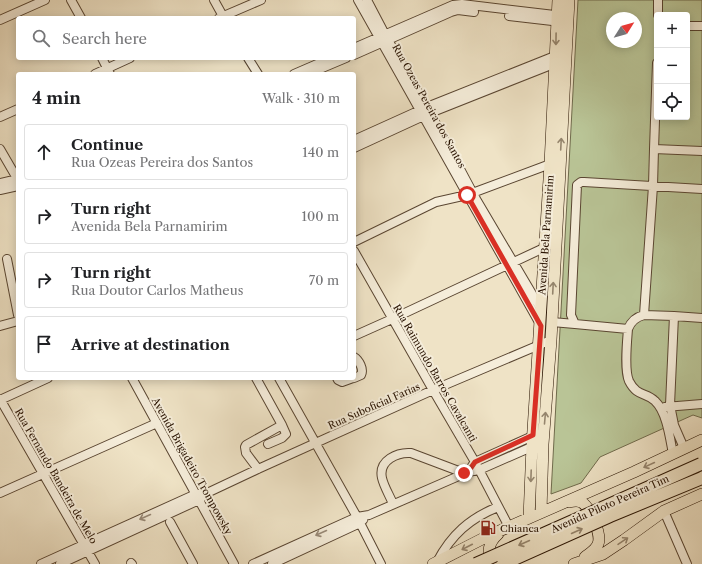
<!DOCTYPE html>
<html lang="en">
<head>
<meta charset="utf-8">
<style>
	:root { --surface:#fff; --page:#f2f2f2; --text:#202124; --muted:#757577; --line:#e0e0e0 }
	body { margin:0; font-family:"Libre Caslon Text",serif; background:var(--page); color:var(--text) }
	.controls { position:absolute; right:12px; top:12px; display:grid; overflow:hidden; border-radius:4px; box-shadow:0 2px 10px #0003 }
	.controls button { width:36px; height:36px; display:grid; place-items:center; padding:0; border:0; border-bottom:1px solid var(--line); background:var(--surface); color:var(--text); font:20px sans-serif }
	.compass { position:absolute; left:606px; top:12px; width:36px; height:36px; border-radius:50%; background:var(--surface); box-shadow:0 2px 10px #0003; rotate:53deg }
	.stop { position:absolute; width:12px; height:12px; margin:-9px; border:3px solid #d93025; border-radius:50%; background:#fff }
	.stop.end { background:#d93025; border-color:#fff; box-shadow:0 1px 4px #0008 }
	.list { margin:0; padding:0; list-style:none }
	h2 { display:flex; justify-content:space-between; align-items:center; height:52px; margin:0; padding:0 16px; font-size:17px }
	h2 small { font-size:13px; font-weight:400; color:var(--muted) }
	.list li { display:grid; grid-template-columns:26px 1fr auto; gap:12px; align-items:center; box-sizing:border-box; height:56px; margin:0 8px 8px; padding:0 8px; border:1px solid var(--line); border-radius:4px }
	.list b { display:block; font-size:15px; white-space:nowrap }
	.list p { margin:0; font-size:13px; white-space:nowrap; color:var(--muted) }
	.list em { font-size:13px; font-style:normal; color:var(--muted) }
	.icon { flex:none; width:22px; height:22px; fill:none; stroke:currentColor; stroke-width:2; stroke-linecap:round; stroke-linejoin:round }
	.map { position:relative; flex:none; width:702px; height:564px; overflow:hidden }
	.search { position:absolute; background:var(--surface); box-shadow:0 2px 10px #0003; left:16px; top:16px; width:340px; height:44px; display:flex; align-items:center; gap:10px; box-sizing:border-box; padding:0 14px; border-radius:4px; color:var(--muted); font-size:15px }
	.panel { position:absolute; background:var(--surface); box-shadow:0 2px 10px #0003; left:16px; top:72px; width:340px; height:308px; border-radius:4px }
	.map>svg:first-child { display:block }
	.green { fill:#b9c496; stroke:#706b4c; fill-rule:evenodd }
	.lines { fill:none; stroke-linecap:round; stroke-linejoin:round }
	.minor-casing { stroke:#5a4632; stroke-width:10 }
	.major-casing { stroke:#281201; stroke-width:12 }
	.minor { stroke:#f5edda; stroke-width:8 }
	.major { stroke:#efe3c6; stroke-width:11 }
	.highway-bridge-casing { stroke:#281201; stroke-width:14; stroke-linecap:butt }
	.highway-bridge { stroke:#efe3c6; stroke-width:12 }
	.oneway { stroke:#95856d }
	.oneway2 { stroke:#998a78 }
	.route { stroke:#d93025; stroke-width:5 }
	.labels { text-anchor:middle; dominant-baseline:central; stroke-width:4; stroke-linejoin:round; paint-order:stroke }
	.street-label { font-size:10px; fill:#281201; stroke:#f5edda }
	.poi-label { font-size:10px; fill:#281201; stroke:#f5edda; text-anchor:start }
</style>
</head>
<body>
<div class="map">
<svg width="702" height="564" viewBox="0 0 702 564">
	<rect width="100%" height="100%" fill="#efe3c6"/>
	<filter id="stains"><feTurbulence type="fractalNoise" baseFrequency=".005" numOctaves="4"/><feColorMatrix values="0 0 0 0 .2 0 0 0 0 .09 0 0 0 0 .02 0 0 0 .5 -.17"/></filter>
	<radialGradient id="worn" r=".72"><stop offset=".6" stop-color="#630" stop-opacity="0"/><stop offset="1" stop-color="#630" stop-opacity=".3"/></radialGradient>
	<path class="green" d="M578,0H702V418L693,415L600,457L581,483L551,494ZM657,15H687V117H657ZM612,18H636V42H612Z"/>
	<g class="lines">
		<g class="minor-casing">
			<path id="minor" d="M71,0L81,18
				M214,0L224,18
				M358,0L540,324
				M367,0L388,40L427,107L476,199L541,309
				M658,0V15
				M509,16L561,22
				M219,18L261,0
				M0,20L45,0
				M687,26H702
				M354,48L453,5L462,4L563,16
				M354,55L451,12L458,10L474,12
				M102,58L110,74
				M248,58L258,74
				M95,74L130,58
				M294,74L331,58
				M308,74L346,58
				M0,117L18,109
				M354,140L427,107L555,56L559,57
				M354,148L430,113L556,63L558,64
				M0,149L18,180
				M654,149L657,63
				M0,183L18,179
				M0,190L18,186
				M354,242L436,202L467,195L553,163
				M354,251L433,390L475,462L509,527
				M7,259L18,315
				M644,315L674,316
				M552,322L575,324
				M0,326L18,321
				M628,329L575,324L571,315L577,185L581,182H584L702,189
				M354,336L392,319L548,246
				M354,357C359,360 364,369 361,375L354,378
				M132,378L234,564
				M256,378L282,425
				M279,378L357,517L381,564
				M337,378L338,380L342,382L353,378
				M0,399L95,564
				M0,400L48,378
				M665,407L702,404
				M684,448L674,425L670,405L674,316L702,318
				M673,454C670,439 667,412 655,401C646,392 637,397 629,381C624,370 627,342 628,329C631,321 636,317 644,315L653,186L654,149L702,151
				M472,466L475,462L537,434
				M258,469L246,453L245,447L246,445L282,425L286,434L282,438L268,444
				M0,493L157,423
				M393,504C390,496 384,487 382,478C378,460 398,452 411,453L464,473
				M664,511L687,564
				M170,522L193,564
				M437,562C451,535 470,518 498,507
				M131,563L132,564
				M41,564L196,494H200
				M60,564L199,500L207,493L258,469L433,390L551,340
				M253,564L357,517L369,515L468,472L479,470L536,445
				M272,564L360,523L363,520"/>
		</g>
		<g class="major-casing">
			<path id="major" d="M569,502C573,501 577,500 581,502C590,506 602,535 598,544C596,550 590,553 585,557
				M541,512L543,444L551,340L569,0
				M529,518L532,446L550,164L558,0
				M433,564L488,536L634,472L702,440
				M493,564C487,551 488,543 498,534
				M574,564L603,554L624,540L664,511L702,494"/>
		</g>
		<use href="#minor" class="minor"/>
		<use href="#major" class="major"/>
		<g class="highway-bridge-casing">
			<path id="highway-bridge" d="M476,564L701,464
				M503,564L610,516L702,478"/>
		</g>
		<use href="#highway-bridge" class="highway-bridge"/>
	</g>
	<defs><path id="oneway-shaft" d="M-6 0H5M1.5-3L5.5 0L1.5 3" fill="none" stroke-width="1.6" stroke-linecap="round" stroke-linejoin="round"/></defs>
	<g class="oneway">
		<use href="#oneway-shaft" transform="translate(556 39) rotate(91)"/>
		<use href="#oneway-shaft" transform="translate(561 144) rotate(-87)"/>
		<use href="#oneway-shaft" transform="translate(553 288) rotate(-87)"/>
		<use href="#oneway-shaft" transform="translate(545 418) rotate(-85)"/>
		<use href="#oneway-shaft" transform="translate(649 465) rotate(155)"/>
		<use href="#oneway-shaft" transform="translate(531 476) rotate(92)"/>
		<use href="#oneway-shaft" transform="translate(577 531) rotate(-24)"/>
		<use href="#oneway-shaft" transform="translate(623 541) rotate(-34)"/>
		<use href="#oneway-shaft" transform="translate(524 543) rotate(156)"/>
		<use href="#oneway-shaft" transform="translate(467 547) rotate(153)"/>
	</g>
	<g class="oneway2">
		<use href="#oneway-shaft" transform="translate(145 517) rotate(156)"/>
		<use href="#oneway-shaft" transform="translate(321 533) rotate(156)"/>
	</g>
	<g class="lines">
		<path class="route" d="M464,473L468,472L475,462L533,435L541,326L467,195"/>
	</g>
	<defs>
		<g id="fuel-bare" transform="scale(1.2)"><path d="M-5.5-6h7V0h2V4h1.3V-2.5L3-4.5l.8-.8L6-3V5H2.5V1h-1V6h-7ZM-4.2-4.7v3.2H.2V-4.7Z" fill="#8f2418" stroke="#f5edda" stroke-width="2.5" paint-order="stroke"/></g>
	</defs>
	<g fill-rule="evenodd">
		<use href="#fuel-bare" x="488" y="528"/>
	</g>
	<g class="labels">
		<g class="street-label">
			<text transform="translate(429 106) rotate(61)">Rua Ozeas Pereira dos Santos</text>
			<text transform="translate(546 235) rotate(-86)">Avenida Bela Parnamirim</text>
			<text transform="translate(435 373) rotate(60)">Rua Raimundo Barros Cavalcanti</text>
			<text transform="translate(374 406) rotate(-24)">Rua Suboficial Farias</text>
			<text transform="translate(192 466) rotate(61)">Avenida Brigadeiro Trompowsky</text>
			<text transform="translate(56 476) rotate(60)">Rua Fernando Bandeira de Melo</text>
			<text transform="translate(610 504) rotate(-24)">Avenida Piloto Pereira Tim</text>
		</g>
		<g class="poi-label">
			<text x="500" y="528">Chianca</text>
		</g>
	</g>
	<rect width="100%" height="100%" filter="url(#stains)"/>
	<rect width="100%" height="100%" fill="url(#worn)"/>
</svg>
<div class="controls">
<button>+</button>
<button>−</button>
<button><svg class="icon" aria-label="locate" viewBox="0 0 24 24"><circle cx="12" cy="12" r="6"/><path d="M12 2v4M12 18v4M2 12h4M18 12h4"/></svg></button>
</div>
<svg class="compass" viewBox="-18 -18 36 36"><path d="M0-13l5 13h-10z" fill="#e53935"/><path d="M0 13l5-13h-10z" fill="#757577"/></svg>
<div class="stop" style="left:467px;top:195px"></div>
<div class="stop end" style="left:464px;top:473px"></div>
<div class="search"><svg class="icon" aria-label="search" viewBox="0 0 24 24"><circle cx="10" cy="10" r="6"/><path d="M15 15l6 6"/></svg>Search here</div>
<section class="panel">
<h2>4 min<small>Walk · 310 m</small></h2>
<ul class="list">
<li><svg class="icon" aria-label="ahead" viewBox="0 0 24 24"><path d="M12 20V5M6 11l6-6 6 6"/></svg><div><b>Continue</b><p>Rua Ozeas Pereira dos Santos</p></div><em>140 m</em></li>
<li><svg class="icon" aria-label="right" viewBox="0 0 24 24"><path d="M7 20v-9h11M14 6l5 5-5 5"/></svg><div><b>Turn right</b><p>Avenida Bela Parnamirim</p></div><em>100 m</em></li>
<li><svg class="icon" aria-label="right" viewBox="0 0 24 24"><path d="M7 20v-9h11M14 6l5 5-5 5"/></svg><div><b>Turn right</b><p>Rua Doutor Carlos Matheus</p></div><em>70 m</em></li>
<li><svg class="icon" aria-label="arrive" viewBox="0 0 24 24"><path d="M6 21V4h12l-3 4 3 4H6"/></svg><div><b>Arrive at destination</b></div></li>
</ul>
</section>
</div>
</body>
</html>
